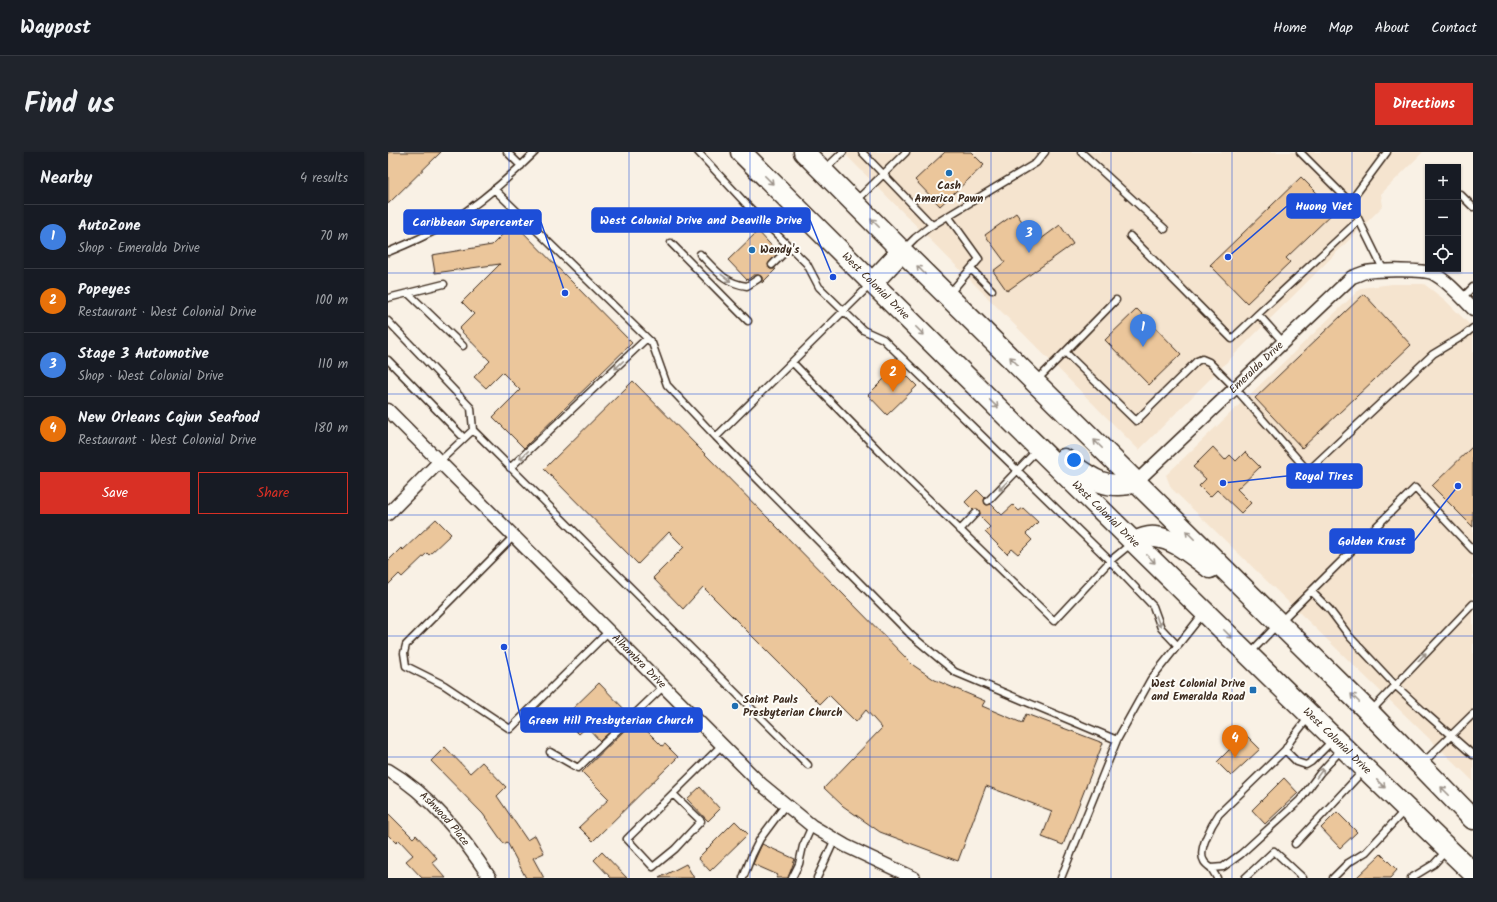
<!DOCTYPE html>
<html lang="en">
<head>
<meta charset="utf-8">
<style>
	:root { --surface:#171b24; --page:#20242c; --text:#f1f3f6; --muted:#9ea1a6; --line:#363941; --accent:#d93025 }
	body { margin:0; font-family:Kalam,sans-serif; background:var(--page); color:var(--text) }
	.controls { position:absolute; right:12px; top:12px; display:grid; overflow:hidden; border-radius:0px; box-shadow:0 1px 3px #0004 }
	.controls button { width:36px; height:36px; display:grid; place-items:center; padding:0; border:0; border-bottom:1px solid var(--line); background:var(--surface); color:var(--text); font:20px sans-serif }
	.you { position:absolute; left:686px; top:308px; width:14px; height:14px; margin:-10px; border:3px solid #fff; border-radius:50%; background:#1a73e8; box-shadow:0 0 0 6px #1a73e833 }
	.badge { display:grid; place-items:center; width:26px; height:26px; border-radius:50%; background:var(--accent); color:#fff; font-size:13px; font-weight:700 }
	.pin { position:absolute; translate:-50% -33px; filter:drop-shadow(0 1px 2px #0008) }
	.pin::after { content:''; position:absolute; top:21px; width:14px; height:12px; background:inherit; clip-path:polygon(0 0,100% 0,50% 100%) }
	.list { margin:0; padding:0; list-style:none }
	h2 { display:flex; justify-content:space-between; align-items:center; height:52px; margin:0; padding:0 16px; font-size:17px }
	h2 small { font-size:13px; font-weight:400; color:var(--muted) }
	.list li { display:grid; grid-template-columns:26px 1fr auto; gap:12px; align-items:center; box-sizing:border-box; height:64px; padding:0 16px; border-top:1px solid var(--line) }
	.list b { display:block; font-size:15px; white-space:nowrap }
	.list p { margin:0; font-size:13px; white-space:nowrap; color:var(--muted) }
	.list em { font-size:13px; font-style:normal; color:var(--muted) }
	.actions { display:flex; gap:8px; padding:12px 16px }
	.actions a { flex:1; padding:9px 0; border:1px solid var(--accent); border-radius:0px; text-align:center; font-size:14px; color:var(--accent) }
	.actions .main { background:var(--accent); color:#fff }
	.icon { flex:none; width:22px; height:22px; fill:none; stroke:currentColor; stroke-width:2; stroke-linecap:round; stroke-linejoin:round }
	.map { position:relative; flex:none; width:1085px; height:726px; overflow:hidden; border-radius:0px }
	header { display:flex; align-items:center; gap:24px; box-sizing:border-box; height:56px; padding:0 20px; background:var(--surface); border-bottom:1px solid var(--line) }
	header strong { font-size:19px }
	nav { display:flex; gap:22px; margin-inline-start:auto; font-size:14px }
	.intro { display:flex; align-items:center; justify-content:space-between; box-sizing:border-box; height:96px; padding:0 24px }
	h1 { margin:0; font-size:28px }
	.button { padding:10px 18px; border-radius:0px; background:var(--accent); color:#fff; font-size:14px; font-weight:700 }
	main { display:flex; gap:24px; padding:0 24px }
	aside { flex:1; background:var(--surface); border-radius:0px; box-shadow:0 1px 3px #0004 }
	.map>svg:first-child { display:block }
	.built { fill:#f5e4cf }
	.building { fill:#ebc69b; stroke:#3b2a1e }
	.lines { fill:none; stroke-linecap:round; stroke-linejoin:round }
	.service-casing { stroke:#3b2a1e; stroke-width:9 }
	.minor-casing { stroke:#3b2a1e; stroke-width:15 }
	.trunk-casing { stroke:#3b2a1e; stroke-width:23 }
	.service { stroke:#fdfcf7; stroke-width:6 }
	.minor { stroke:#fdfcf7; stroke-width:12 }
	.trunk { stroke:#fdfcf7; stroke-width:20 }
	.oneway { stroke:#9c938a }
	.grid { fill:none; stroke:#1d4ed8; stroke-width:1; stroke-opacity:0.55 }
	.poi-dot { fill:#1f6fb2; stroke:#fdfcf7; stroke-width:1.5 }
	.labels { text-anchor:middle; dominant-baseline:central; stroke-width:4; stroke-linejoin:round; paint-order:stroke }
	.poi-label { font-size:11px; font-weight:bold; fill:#3b2a1e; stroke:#fdfcf7; text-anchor:start }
	.street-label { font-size:11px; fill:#3b2a1e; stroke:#fdfcf7 }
	.leader { fill:none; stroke:#1d4ed8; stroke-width:1.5 }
	.callout-dot { fill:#1d4ed8; stroke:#fdfcf7; stroke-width:1.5 }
	.callout { fill:#1d4ed8; stroke:#1d4ed8; stroke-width:1.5 }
	.callout-label { font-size:12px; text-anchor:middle; font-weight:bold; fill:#fff }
</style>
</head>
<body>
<header>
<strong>Waypost</strong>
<nav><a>Home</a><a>Map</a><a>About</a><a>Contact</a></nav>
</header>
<div class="intro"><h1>Find us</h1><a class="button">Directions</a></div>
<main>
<aside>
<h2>Nearby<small>4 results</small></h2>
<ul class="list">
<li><span class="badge" style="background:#3f7fe0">1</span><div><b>AutoZone</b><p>Shop · Emeralda Drive</p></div><em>70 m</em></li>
<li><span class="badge" style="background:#e8710a">2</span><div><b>Popeyes</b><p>Restaurant · West Colonial Drive</p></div><em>100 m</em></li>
<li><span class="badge" style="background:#3f7fe0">3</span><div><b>Stage 3 Automotive</b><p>Shop · West Colonial Drive</p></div><em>110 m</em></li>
<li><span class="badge" style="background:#e8710a">4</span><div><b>New Orleans Cajun Seafood</b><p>Restaurant · West Colonial Drive</p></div><em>180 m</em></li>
</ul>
<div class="actions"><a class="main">Save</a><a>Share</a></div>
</aside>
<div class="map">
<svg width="1085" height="726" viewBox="0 0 1085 726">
	<rect width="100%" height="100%" fill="#f9f1e5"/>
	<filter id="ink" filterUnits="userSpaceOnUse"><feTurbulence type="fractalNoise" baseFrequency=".025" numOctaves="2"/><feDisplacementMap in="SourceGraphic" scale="8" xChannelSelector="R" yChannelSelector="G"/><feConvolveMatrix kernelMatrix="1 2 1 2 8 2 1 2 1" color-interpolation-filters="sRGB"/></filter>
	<g filter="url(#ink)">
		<path class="built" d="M455,0H1035L993,42L995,54L751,298Z
			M1004,132H1036L1057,148L1085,176V629L783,336L778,323L973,136Z"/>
		<path class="building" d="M0,0H53L0,52Z
			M557,0H583L596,13L552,54L527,28Z
			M913,25L947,59L898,106L902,110L859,151L822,113Z
			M628,61L649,90L672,73L685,92L619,139L605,119L617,110L597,83Z
			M126,71L244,191L136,296L105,265L132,238L114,220L98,236L86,225L102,209L71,177L86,162L74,150L112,112L47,121L44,103L104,93Z
			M370,79L390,101L380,112L382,117H388L374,131V125L370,123H366L359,128L340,108Z
			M976,142L1023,193L914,296L867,246Z
			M749,157L793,202L761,233L717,188Z
			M509,214L529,234L499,263L480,243Z
			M245,229L525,513L547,528L597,549L594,554L634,571L638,562L715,591L675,693L654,685L664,659L598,634L570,709L492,680L455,654L436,636L494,576L478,558L468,570L441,543L432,552L315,435L295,457L265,426L296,395L281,380L250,412L156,317Z
			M1085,294V375L1044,334Z
			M825,295L837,308L842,303L848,309L857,300L872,315L849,337L863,351L853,361L829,338L822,345L811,334L818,327L805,315Z
			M589,338L597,346L596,348L597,352L599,353L603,352L614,363L625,353L631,359L635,356L650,370L638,382L644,388L630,402L624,397L619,402L597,380L602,375L591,364L592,362L591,358L589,357L585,358L577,350Z
			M48,367L63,382L41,403L39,401L14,425L11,422L0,433V409L13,396L15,398Z
			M211,531L241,562L212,589L199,575L191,582L175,566Z
			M247,568H248L274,594L277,592L290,605L205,689L191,675L221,647L194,620Z
			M857,582L872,597L843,624L829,610Z
			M57,595L82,621L94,610L118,635L109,644L139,688L147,683L156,701L145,706L156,726H138L119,690L116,692L95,662L43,609Z
			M896,626L910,641L877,672L864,658Z
			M312,635L332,657L320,669L299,647Z
			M949,660L969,680L952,696L933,676Z
			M0,661L25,686L28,683L49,706L44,710L58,726H34L18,709L25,703L11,688L8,691L0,683Z
			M347,669L360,682L322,719L310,706Z
			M374,692L407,707L400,726H388L390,723L365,712Z
			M214,700L239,726H223L206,708Z
			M993,702L1009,718L1002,726H968Z
			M298,712L306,726H271Z"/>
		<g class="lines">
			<g class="service-casing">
				<path id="service" d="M119,0L133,14
					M310,0L360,54L419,112L431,135L475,178L495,187L722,409L765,454L773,476L790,494
					M474,0L544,73
					M693,0L777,77
					M912,0L962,50L996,119
					M436,18L455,0
					M106,37L264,191L279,233L328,285L524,484L567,520L729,588L673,726
					M1072,42L1085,55
					M469,48L518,0
					M962,50L999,0
					M560,64L591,107L562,141
					M742,84L844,187L870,162L895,190
					M283,91L360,169
					M516,97L527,86L540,76L648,11L657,0
					M0,100C20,92 40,83 59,72C91,52 120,27 147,0
					M312,102C328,118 336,131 359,134L370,127
					M384,113L402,95
					M583,117L604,138
					M20,141L75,194
					M0,146L56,132
					M1074,146L1085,135
					M728,148L677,200L748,269L809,209L814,207L821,210L847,236L920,319L1045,202L1075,184L1085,176
					M870,162L971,68
					M0,169L83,256L85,278
					M0,208L76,286
					M404,210L494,302L666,469L722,409L744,391
					M649,228L677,200
					M328,285L483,132
					M52,309L85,278L420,613
					M122,316L259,186
					M600,349L649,298
					M572,378L588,361
					M126,384L18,493L16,501L18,514L56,533L122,577L221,479
					M923,439L941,457L962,485L1007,533L1035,559L1085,603
					M862,501L891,471L1027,336L1085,398
					M984,558L1085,452
					M920,566L903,588L897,598L909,610L918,613L923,610L945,588
					M729,588L763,527L814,463
					M897,598L831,662C824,672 809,699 816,709C817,712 821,714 823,716L835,715L853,702L912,648L932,621L954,597
					M162,600L190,616L276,534
					M1035,611L1085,562
					M285,642L313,669L287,697L265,715L239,687L334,593
					M907,692L976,618
					M823,716L829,726
					M355,726L364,703L372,687L398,652
					M404,726L411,712L415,694L424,674
					M429,726L447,687
					M857,726L886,699L915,726
					M945,726L960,711L978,700L1016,659
					M1023,726L1046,712L1058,699"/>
			</g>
			<g class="minor-casing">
				<g id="minor">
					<path id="s1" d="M0,258L373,632L424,674L458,694L526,726"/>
					<path id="s2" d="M748,330L964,125C968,124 973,121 978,120C990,118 1037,117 1046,122C1061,130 1073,145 1085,157"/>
					<path d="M0,362L52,309"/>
					<path id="s3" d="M0,618C43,643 75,685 102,726"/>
				</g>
			</g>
			<g class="trunk-casing">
				<g id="trunk">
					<path id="s4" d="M353,0C595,242 838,483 1085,721"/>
					<path d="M416,0L514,99L981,560L1085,667"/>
					<path d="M484,131L514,99"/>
					<path d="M676,307C700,324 717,340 748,330"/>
					<path d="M746,390C753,387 760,384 767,385C788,387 805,404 822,416"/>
				</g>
			</g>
			<use href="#service" class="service"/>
			<use href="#minor" class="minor"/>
			<use href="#trunk" class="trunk"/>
		</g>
		<defs><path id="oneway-shaft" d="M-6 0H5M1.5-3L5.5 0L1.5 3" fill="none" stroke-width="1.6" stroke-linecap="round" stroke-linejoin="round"/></defs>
		<g class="oneway">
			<use href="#oneway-shaft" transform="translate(381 28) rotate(45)"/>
			<use href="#oneway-shaft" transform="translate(487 71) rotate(-135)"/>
			<use href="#oneway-shaft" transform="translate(533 118) rotate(-135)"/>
			<use href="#oneway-shaft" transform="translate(338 126) rotate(37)"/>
			<use href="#oneway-shaft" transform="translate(532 179) rotate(45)"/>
			<use href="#oneway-shaft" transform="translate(626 209) rotate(-135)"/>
			<use href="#oneway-shaft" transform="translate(231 213) rotate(136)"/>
			<use href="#oneway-shaft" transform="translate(606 252) rotate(44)"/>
			<use href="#oneway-shaft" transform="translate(710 292) rotate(-135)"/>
			<use href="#oneway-shaft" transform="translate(136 303) rotate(136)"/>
			<use href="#oneway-shaft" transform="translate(615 334) rotate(134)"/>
			<use href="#oneway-shaft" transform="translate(802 383) rotate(-135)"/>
			<use href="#oneway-shaft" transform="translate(763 407) rotate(45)"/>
			<use href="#oneway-shaft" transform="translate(770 469) rotate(71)"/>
			<use href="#oneway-shaft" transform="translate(840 482) rotate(45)"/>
			<use href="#oneway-shaft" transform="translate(1034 505) rotate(-46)"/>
			<use href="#oneway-shaft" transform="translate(967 546) rotate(-135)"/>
			<use href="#oneway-shaft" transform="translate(932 621) rotate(-53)"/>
			<use href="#oneway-shaft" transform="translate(993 632) rotate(44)"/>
			<use href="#oneway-shaft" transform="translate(1057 639) rotate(-135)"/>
		</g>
	</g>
	<path class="grid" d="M121,0V726M241,0V726M362,0V726M482,0V726M603,0V726M723,0V726M844,0V726M964,0V726M0,121H1085M0,242H1085M0,363H1085M0,484H1085M0,605H1085"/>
	<g class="poi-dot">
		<circle cx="561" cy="21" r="4"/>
		<circle cx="364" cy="98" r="4"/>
		<rect x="861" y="534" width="8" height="8" rx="2"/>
		<circle cx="347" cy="554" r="4"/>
	</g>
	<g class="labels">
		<g class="poi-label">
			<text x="561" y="34" text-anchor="middle">Cash<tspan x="561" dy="13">America Pawn</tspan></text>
			<text x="372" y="98">Wendy's</text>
			<text x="857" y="532" text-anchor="end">West Colonial Drive<tspan x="857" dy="13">and Emeralda Road</tspan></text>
			<text x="355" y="548">Saint Pauls<tspan x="355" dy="13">Presbyterian Church</tspan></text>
		</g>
		<g class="street-label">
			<text stroke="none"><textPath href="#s4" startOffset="190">West Colonial Drive</textPath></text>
			<text stroke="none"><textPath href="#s2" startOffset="166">Emeralda Drive</textPath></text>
			<text stroke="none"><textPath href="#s4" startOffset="514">West Colonial Drive</textPath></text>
			<text stroke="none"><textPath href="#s1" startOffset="355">Alhambra Drive</textPath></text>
			<text stroke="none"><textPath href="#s4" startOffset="838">West Colonial Drive</textPath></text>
			<text stroke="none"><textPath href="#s3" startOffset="75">Ashwood Place</textPath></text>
		</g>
	</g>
	<path class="leader" d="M840 105L899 54M445 125L422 68M177 141L153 70M835 331L899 324M1070 334L1026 389M116 495L133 568"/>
	<g class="callout-dot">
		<circle cx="840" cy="105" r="4"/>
		<circle cx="445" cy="125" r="4"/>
		<circle cx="177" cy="141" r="4"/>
		<circle cx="835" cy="331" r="4"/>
		<circle cx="1070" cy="334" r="4"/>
		<circle cx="116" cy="495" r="4"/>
	</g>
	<g class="callout">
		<rect x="899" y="42" width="73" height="24" rx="4"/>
		<rect x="204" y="56" width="218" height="24" rx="4"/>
		<rect x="16" y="58" width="137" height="24" rx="4"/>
		<rect x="899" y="312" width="75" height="24" rx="4"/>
		<rect x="942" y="377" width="84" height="24" rx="4"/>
		<rect x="133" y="556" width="181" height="24" rx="4"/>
	</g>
	<g class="callout-label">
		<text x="936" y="58">Huong Viet</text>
		<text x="313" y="72">West Colonial Drive and Deaville Drive</text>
		<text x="85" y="74">Caribbean Supercenter</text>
		<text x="936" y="328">Royal Tires</text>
		<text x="984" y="393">Golden Krust</text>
		<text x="223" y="572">Green Hill Presbyterian Church</text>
	</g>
</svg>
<div class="controls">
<button>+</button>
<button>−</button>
<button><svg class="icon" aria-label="locate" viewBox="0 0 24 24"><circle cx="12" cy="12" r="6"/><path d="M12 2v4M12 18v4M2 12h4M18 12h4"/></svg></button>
</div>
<div class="you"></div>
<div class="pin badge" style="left:755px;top:195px;background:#3f7fe0">1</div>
<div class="pin badge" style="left:505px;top:240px;background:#e8710a">2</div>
<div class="pin badge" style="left:641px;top:101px;background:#3f7fe0">3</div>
<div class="pin badge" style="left:847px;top:606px;background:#e8710a">4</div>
</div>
</main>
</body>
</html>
